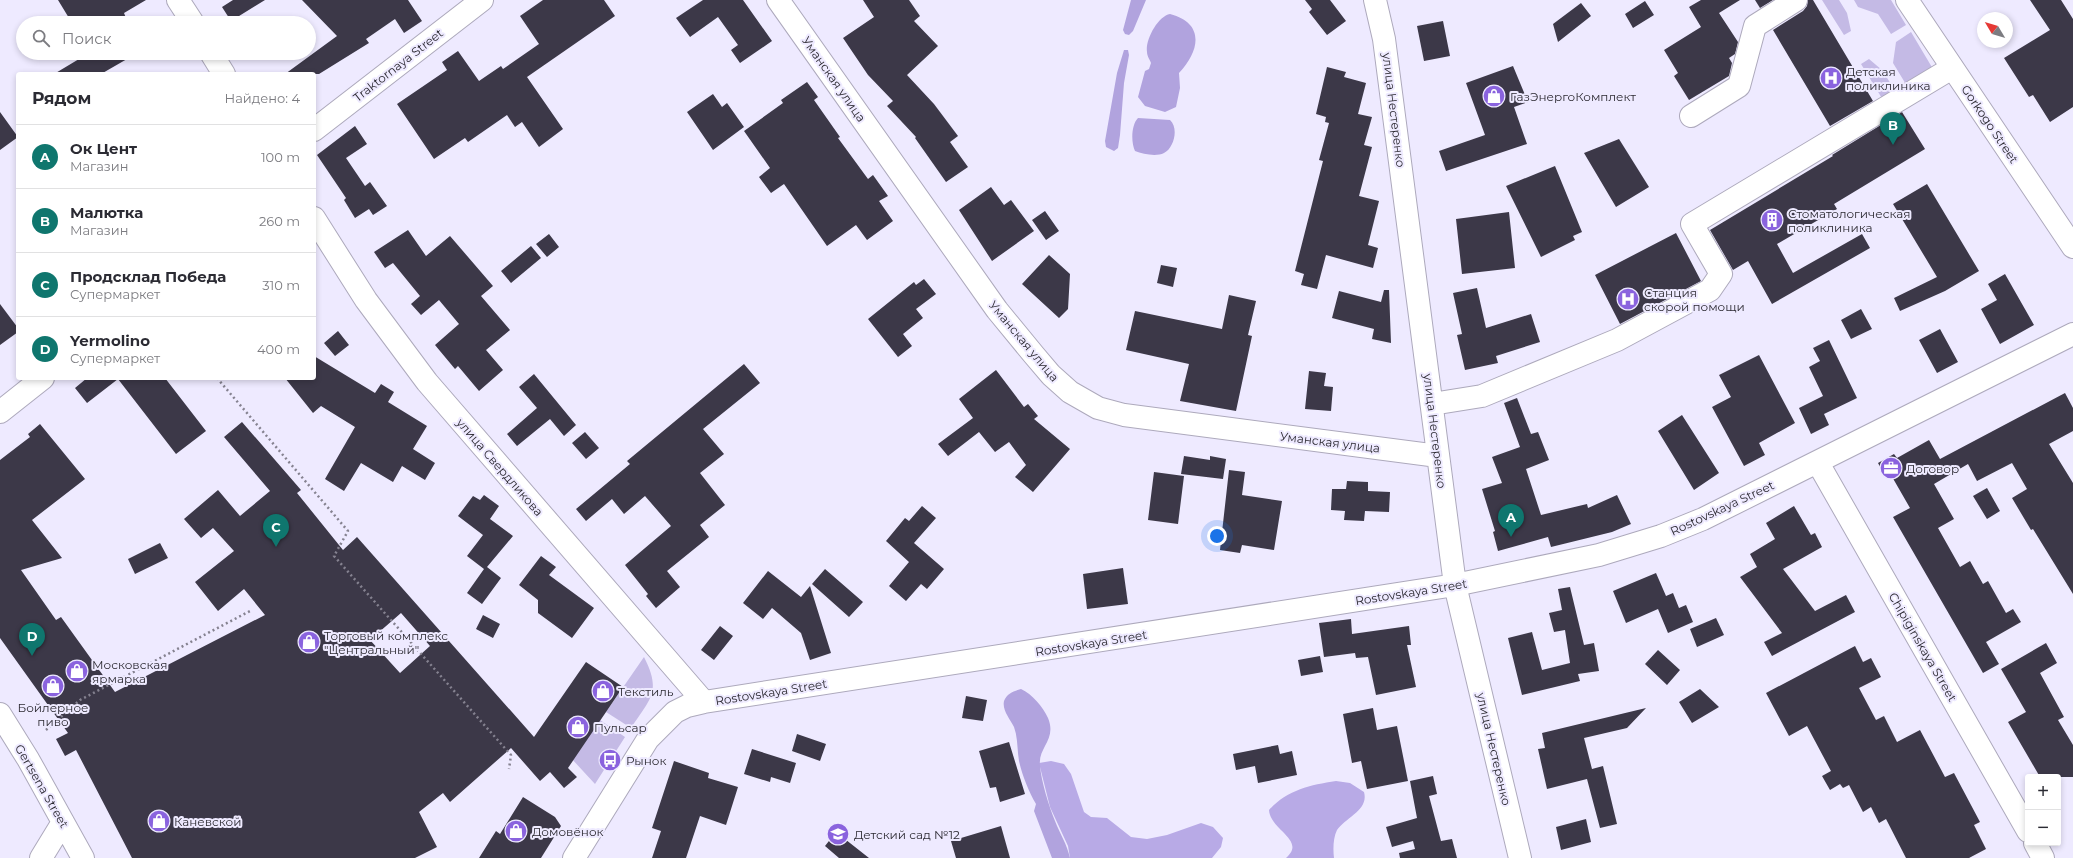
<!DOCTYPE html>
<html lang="ru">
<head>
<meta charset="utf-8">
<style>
	:root { --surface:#fff; --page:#f2f2f3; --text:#2b2b33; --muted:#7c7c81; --line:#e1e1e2; --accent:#0f766e }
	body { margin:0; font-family:Montserrat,sans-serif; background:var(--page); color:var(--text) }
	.controls { position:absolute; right:12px; bottom:12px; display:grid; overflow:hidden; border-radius:4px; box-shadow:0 2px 6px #0003 }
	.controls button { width:36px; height:36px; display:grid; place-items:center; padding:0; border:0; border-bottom:1px solid var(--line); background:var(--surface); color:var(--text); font:20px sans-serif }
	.compass { position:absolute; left:1977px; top:12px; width:36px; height:36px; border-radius:50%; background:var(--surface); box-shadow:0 2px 6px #0003; rotate:308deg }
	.you { position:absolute; left:1217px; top:536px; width:14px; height:14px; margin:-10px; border:3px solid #fff; border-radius:50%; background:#1a73e8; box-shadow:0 0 0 6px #1a73e833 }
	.badge { display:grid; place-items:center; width:26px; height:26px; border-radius:50%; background:var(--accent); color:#fff; font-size:13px; font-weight:700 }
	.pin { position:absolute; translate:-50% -33px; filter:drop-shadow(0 1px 2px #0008) }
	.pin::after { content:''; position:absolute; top:21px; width:14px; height:12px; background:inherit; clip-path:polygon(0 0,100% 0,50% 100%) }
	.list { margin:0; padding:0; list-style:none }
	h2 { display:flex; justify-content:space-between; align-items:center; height:52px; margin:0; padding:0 16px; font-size:17px }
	h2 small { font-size:13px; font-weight:400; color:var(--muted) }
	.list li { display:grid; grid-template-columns:26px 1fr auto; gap:12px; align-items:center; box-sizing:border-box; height:64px; padding:0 16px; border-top:1px solid var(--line) }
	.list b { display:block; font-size:15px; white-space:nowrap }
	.list p { margin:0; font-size:13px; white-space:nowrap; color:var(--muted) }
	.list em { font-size:13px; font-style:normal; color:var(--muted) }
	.icon { flex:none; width:22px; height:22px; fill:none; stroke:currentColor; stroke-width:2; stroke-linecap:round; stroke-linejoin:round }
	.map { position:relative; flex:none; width:2073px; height:858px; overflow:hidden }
	.search { position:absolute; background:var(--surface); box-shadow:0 2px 6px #0003; left:16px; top:16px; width:300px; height:44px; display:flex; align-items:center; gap:10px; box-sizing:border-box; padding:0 14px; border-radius:22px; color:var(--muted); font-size:15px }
	.panel { position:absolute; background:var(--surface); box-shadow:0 2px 6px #0003; left:16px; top:72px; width:300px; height:308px; border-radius:4px }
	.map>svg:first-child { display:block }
	.green { fill:#c4bae5 }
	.forest { fill:#b8aae6 }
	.water { fill:#b1a3de }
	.building { fill:#3c3848; fill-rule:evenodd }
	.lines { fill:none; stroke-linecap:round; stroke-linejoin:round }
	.minor-casing { stroke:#ada9bc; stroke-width:24 }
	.major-casing { stroke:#ada9bc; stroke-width:24 }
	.path { stroke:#858290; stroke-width:2.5; stroke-dasharray:2 3; stroke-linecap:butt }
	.minor { stroke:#fff; stroke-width:22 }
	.major { stroke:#fff; stroke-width:22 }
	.labels { text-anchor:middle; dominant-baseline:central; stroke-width:4; stroke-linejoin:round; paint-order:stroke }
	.street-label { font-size:12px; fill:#2c2a32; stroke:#eeeaff }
	.poi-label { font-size:12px; fill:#2c2a32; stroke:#eeeaff; text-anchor:start }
</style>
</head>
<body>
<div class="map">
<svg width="2073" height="858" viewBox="0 0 2073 858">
	<rect width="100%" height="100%" fill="#eeeaff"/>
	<path class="green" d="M1822,0H1839L1847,13L1851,31L1844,35Z
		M1854,0H1891L1906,25L1891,34L1878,14L1858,7Z
		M1911,32L1933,69L1907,86L1893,63L1896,42Z
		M1869,59L1882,70L1896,92L1883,100L1861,64Z
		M644,657C662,692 650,699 631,728L606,712Z
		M600,720L625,737L595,784L571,758Z"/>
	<path class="forest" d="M1051,761L1064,764L1071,774L1084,812L1091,817L1107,818L1131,837L1147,839L1167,835L1201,823L1213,827L1223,838L1221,847L1212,858H1070L1068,846L1050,807L1039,763Z
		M1336,781L1350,783L1364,792C1369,810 1346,817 1337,830C1333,838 1333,850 1334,858H1286C1307,840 1270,830 1269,810C1287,790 1310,785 1336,781Z"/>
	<path class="water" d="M1131,0H1146L1133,31L1129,35L1125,34L1123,30Z
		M1170,14C1205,23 1200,51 1179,73L1180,88L1176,107L1165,112L1145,106L1138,97L1145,71L1149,69L1151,63C1150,60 1147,56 1147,52C1145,40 1158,16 1170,14Z
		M1124,50H1128L1129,55L1124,83L1120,135L1118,148L1114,151L1106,147L1105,141L1117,73Z
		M1138,118L1170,120C1179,128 1174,148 1164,153C1156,157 1143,154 1135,151C1131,143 1131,125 1138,118Z
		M1021,689C1032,694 1043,707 1048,718C1057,740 1038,747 1040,765C1041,781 1049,806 1055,821C1060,834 1067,844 1070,858H1052L1034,811L1036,804C1029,792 1022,775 1019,761C1017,749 1018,738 1014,727C1010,719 1002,710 1004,701C1007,693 1014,691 1021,689Z"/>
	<path class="building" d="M58,0H146L124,13L126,18L118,23H72Z
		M233,0H265L231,21L222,7Z
		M302,0H408L422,21L404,33L395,19L366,39L369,43L319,74H285L337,36Z
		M543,0H604L615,16L527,77L563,129L539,147L522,122L515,127L507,115L468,142L465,138L434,159L397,104L447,70L442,62L458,51L479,81L501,66L503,69L539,44L520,16Z
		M703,0H743L772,41L740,63L731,50L738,45L718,17L690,37L676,18Z
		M863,0H909L920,16L914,21L938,46L907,75L934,104L958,136L950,142L968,167L946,182L915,138L916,137L887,106L893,101L868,75L843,38L874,17Z
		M1305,0H1330L1346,21L1327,35L1309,12L1312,9Z
		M1701,0H1740L1719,13L1738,42L1735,54L1729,58L1732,63L1729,76L1689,100L1674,76L1678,73L1664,50L1701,27L1689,7Z
		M1755,0H1773L1760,8Z
		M1808,0H1813L1873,101L1830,126L1773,30L1803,11L1807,6Z
		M2030,0H2061L2073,19V107L2050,122L2033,95L2029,97L2004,58L2050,30Z
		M1645,1L1654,15L1633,28L1625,14Z
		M1581,3L1591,16L1558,42L1553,24Z
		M1443,21L1450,56L1424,61L1417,26Z
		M89,53H123L127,59L101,74H54Z
		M1513,66L1528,102L1514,107L1527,144L1446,171L1439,151L1485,135L1466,83Z
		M1327,67L1346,72L1344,77L1366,83L1358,114L1372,117L1364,145L1372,147L1359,196L1379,201L1368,245L1378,248L1373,268L1326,255L1317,289L1301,285L1304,274L1295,271L1323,161L1319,160L1329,123L1325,122L1326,117L1316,114Z
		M807,82L818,97L814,100L840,137L838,138L868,179L873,175L888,196L879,201L893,221L867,240L856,225L827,246L784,184L771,193L759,177L770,168L744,131L783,103L781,100Z
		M713,94L722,107L727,103L744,127L713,150L687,112Z
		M0,112L18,137L0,150Z
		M1902,112L1925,149L1834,204L1837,209L1777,244L1793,273L1862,234L1870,248L1772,304L1748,261L1733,270L1710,230L1833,156L1832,155Z
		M355,126L367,144L346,158L365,186L370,182L387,206L373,215L369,209L355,218L344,200L346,198L317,155Z
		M1619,139L1649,187L1616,207L1584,153Z
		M1555,166L1582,232L1573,236L1575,240L1541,257L1506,186Z
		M1927,184L1979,271L1945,291L1900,311L1894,298L1937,277L1893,204Z
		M991,187L1004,205L1011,200L1034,231L992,261L959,210Z
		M1045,211L1059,231L1046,240L1032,220Z
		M1509,212L1515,268L1462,274L1456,219Z
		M408,230L426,256L450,236L493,286L481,296L510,330L486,350L503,370L479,391L458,366L455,369L435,345L459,324L439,300L421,315L411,304L420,296L393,263L385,268L374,252Z
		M1676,233L1701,281L1620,324L1595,275Z
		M549,234L559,247L547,257L536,244Z
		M531,246L541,258L511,283L501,271Z
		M1049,255L1070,274L1068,309L1059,318L1022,284Z
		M1161,265L1177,268L1173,287L1157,283Z
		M2005,274L2034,325L2000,344L1981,309L1997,300L1988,284Z
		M924,279L936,294L916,309L923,318L903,334L912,346L898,357L868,319L914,282L916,285Z
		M1477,288L1486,328L1531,314L1540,342L1496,356L1498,363L1465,370L1457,335L1462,334L1453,293Z
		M1384,290H1389L1391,343L1372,339L1374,329L1332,318L1339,291L1381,302Z
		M1229,295L1256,301L1248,335L1252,336L1236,411L1180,401L1189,364L1126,350L1135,311L1222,329Z
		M0,304L18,328V332L0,345Z
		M1861,309L1872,329L1851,339L1841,320Z
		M1940,329L1958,362L1937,373L1919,340Z
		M338,331L349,345L335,356L324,343Z
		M1829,340L1857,398L1824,414L1829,425L1811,434L1799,408L1823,396L1809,367L1820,361L1813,348Z
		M1759,355L1795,423L1759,443L1765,455L1744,466L1712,407L1731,397L1719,375Z
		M314,356L375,393L381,384L394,392L388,402L427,426L413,449L435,463L425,480L402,466L393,482L361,463L344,491L325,479L355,427L321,406L313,413L285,378H314Z
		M744,364L760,383L703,429L724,454L700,473L725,505L700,525L709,537L667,571L680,587L656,608L646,596L648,594L625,565L671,526L645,496L624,514L612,499L586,521L576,509L630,464L627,461Z
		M996,370L1024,407L1028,404L1038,416L1034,419L1070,449L1033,492L1015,477L1026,465L1009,442L995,452L979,432L948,456L938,444L973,418L959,399Z
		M1309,371L1326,373L1324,386L1333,387L1331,411L1305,409Z
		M534,374L576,425L564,436L550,419L517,446L507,434L537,408L519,387Z
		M87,378H165L206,431L176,454L118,379L87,403L75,388Z
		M2065,393L2073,408V431L2049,444L2073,483V594L2033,529L2031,530L2012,498L2027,489L2012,463L1977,481L1968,464L1934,484L1954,519L1938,528L1960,567L1970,561L1983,584L1988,581L2006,613L2013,609L2021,622L1986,642L1999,664L1983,673L1893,517L1910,508L1891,475L1886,478L1878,463L1894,454L1897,458L1929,440L1940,459Z
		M1517,398L1531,434L1538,432L1549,460L1526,469L1541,515L1587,504L1588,508L1617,495L1631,524L1612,532L1551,547L1548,537L1498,551L1493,532L1495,531L1482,489L1502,483L1492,457L1520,447L1504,403Z
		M1682,415L1719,473L1694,490L1658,431Z
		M242,422L301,490L297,493L343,550L357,537L534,737L586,662L623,687L568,768L577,777L564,788L550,772L540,781L511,748L450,802L443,793L419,812L437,847L415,858H132L76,750L65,756L56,739L68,733L0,638V460L30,437L28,434L40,424L85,479L32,520L62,558L21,570L56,620L61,617L115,692L265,615L244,589L218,611L195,582L234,551L213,528L201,538L184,519L218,490L240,516L270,491L224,437ZM401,613L430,646L400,673L370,640Z
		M585,432L599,448L586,459L572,443Z
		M1184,456L1210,460V456L1226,459L1223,479L1181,474Z
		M1229,470L1245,472L1242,495L1282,501L1274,550L1242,545L1240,553L1220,550Z
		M1154,472L1184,476L1178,524L1148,520Z
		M1347,481L1368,482V491L1390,492L1389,512L1365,511L1364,521L1344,520L1345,511L1331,510L1332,489H1346Z
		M1987,488L2000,511L1987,519L1973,496Z
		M484,495L499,506L490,519L513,536L487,567L501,578L482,604L467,593L484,569L467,556L483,535L458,516L473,496L480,500Z
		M922,506L936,518L914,543L944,569L927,589L921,584L906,601L889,586L909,562L886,541L905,518L909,521Z
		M1794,506L1811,535L1815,533L1822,547L1783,569L1815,611L1846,595L1855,612L1772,656L1764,642L1782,633L1740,577L1757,567L1750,554L1775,539L1766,523Z
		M160,543L168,558L135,574L128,559Z
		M541,556L556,567L549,575L594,608L572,638L538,613V600L519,585Z
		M1123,568L1128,604L1087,609L1083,574Z
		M825,569L863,602L849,617L812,584Z
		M768,571L801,597L810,586L831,653L810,660L801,633L772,608L763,619L743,603Z
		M1656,573L1666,596L1673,593L1679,608L1686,605L1693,622L1668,633L1658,609L1626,623L1613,591Z
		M1570,587L1584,645L1594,643L1599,671L1578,674L1580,681L1522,695L1508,638L1532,632L1542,670L1570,663L1565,630L1554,632L1549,613L1562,610L1558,589Z
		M483,615L500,624L493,638L476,629Z
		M1716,618L1724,635L1697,647L1690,629Z
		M1351,619L1352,634L1409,626L1411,645H1407L1416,687L1376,695L1368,657L1356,658L1355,653L1324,657L1319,623Z
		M720,626L733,636L714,660L701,650Z
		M2046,643L2057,663L2040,673L2064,717L2058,720L2073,745V777H2040L2008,722L2026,712L2001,669Z
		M1855,646L1863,662L1871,658L1881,677L1859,688L1876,720L1884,716L1897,742L1920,730L1945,777L1954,773L1980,822L1974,825L1986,849L1969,858H1906L1886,819L1879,823L1871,807L1863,812L1849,785L1843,788L1840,784L1830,790L1822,776L1831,771L1807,726L1789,736L1766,693Z
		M1658,650L1680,670L1667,685L1645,664Z
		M1320,656L1323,672L1301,676L1298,660Z
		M1700,689L1719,707L1692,723L1679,702Z
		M966,696L987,700L983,721L962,718Z
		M1373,708L1377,730L1397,726L1408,781L1367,789L1361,761L1352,763L1343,714Z
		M1646,708L1627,728L1584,738L1592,769L1603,766L1617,824L1600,828L1587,779L1547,789L1538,749L1545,748L1542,733Z
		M797,734L826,744L820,761L792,751Z
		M1009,742L1025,794L1000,802L996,787L990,788L979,751Z
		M1278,745L1280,754L1292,751L1297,775L1258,783L1255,766L1236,770L1233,754Z
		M752,749L796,763L790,783L771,777L770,782L744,774Z
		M674,761L709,773L708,778L738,787L726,825L700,816L686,858H652L661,831L652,828Z
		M1433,776L1437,794L1429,796L1441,841L1452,839L1457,858H1400L1399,853L1415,849L1413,841L1392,847L1386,827L1417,818L1410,781Z
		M523,797L555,817L561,826L541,858H479L496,831L500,834Z
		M1586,819L1591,842L1561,850L1556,827Z
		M1001,826L1010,858H956L951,841Z
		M836,832L869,858H839L825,846Z"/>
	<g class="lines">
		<g class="minor-casing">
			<path id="minor" d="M178,0L193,23
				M778,0L997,310L1034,355L1051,375L1070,392L1098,408L1124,415L1438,456
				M1375,0L1384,39L1455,585L1520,858
				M211,53L224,74
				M1691,116L1739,86L1755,26L1796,0
				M314,130L482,0
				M314,218L366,300L427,382L704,702
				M1432,404L1482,396L1617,340L1710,290L1721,274L1692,224L1952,68
				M0,412L43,378
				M1818,463L2028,831
				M0,714L28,759L83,858
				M2035,843L2043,858
				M41,858L63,822
				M574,858L648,739L675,712L687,706L704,702L1455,585L1599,555L1661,536L1703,519L2073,334"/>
		</g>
		<g class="major-casing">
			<path id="major" d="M1907,0L2073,247"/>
		</g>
		<path class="path" d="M217,378L348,531L334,556L511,755L509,769
			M46,730L80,700L250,611"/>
		<use href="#minor" class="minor"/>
		<use href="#major" class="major"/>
	</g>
	<defs>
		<g id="hospital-disc" transform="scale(1.15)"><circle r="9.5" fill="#8a63de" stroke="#eeeaff"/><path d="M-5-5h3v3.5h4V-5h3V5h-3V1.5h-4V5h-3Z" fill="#fff"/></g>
		<g id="shop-disc" transform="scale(1.15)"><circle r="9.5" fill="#8a63de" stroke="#eeeaff"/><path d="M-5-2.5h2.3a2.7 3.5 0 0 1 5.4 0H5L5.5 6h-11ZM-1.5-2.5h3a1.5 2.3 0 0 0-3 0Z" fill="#fff"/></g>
		<g id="building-disc" transform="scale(1.15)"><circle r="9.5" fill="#8a63de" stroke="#eeeaff"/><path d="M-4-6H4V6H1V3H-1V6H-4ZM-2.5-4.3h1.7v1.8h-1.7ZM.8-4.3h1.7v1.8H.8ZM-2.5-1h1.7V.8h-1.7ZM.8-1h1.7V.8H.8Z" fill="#fff"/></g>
		<g id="office-disc" transform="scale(1.15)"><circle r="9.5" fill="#8a63de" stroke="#eeeaff"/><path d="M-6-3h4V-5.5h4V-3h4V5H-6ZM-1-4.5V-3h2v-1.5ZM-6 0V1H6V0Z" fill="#fff"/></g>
		<g id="bus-disc" transform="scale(1.15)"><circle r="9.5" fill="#8a63de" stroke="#eeeaff"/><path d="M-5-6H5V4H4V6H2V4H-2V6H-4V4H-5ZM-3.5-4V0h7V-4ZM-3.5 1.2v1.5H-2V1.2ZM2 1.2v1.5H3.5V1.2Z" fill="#fff"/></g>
		<g id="school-disc" transform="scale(1.15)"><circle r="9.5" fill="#8a63de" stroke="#eeeaff"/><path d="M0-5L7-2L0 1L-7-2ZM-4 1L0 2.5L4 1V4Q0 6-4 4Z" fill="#fff"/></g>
	</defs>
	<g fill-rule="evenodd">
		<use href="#hospital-disc" x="1831" y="78"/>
		<use href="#shop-disc" x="1494" y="96"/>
		<use href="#building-disc" x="1772" y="220"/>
		<use href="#hospital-disc" x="1628" y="299"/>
		<use href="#office-disc" x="1891" y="468"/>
		<use href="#shop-disc" x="309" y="642"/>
		<use href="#shop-disc" x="77" y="671"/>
		<use href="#shop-disc" x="53" y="686"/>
		<use href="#shop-disc" x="603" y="691"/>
		<use href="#shop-disc" x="578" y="727"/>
		<use href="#bus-disc" x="610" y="760"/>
		<use href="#shop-disc" x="159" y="821"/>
		<use href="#shop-disc" x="516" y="831"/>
		<use href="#school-disc" x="838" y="834"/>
	</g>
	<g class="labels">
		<g class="street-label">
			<text transform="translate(398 65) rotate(-38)">Traktornaya Street</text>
			<text transform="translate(834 79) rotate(55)">Уманская улица</text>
			<text transform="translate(1394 110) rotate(83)">улица Нестеренко</text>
			<text transform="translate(1990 124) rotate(56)">Gorkogo Street</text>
			<text transform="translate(1024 341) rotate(50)">Уманская улица</text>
			<text transform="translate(1435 431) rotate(83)">улица Нестеренко</text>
			<text transform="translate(1330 442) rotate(7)">Уманская улица</text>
			<text transform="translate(500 467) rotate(49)">улица Свердликова</text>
			<text transform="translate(1722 508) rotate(-25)">Rostovskaya Street</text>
			<text transform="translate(1411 592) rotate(-9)">Rostovskaya Street</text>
			<text transform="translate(1091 643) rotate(-9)">Rostovskaya Street</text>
			<text transform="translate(1923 647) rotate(60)">Chipiginskaya Street</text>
			<text transform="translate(771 692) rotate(-9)">Rostovskaya Street</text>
			<text transform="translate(1494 749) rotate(77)">улица Нестеренко</text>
			<text transform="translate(42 786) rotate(60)">Gertsena Street</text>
		</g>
		<g class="poi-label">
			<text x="1846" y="71">Детская<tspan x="1846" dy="14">поликлиника</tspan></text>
			<text x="1510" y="96">ГазЭнергоКомплект</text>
			<text x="1788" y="213">Стоматологическая<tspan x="1788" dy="14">поликлиника</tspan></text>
			<text x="1644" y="292">Станция<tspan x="1644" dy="14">скорой помощи</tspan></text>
			<text x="1906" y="468">Договор</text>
			<text x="324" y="635">Торговый комплекс<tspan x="324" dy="14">"Центральный"</tspan></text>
			<text x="92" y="664">Московская<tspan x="92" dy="14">ярмарка</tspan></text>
			<text x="618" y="691">Текстиль</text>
			<text x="53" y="707" text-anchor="middle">Бойлерное<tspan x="53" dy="14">пиво</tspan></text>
			<text x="594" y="727">Пульсар</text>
			<text x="626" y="760">Рынок</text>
			<text x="174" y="821">Каневской</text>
			<text x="532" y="831">Домовёнок</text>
			<text x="854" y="834">Детский сад №12</text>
		</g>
	</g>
</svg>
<div class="controls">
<button>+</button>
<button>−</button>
</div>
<svg class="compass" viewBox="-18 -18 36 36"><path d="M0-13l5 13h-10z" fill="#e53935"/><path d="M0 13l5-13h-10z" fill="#7c7c81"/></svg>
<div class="you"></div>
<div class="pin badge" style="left:1511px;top:537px">A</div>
<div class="pin badge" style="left:1893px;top:145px">B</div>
<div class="pin badge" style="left:276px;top:547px">C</div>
<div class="pin badge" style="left:32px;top:656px">D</div>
<div class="search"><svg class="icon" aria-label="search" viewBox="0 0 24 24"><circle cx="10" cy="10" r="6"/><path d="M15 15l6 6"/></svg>Поиск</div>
<section class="panel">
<h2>Рядом<small>Найдено: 4</small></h2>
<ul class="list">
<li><span class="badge">A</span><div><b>Ок Цент</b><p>Магазин</p></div><em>100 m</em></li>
<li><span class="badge">B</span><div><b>Малютка</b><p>Магазин</p></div><em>260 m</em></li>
<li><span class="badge">C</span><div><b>Продсклад Победа</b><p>Супермаркет</p></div><em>310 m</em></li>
<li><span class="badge">D</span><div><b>Yermolino</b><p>Супермаркет</p></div><em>400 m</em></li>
</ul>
</section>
</div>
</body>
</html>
